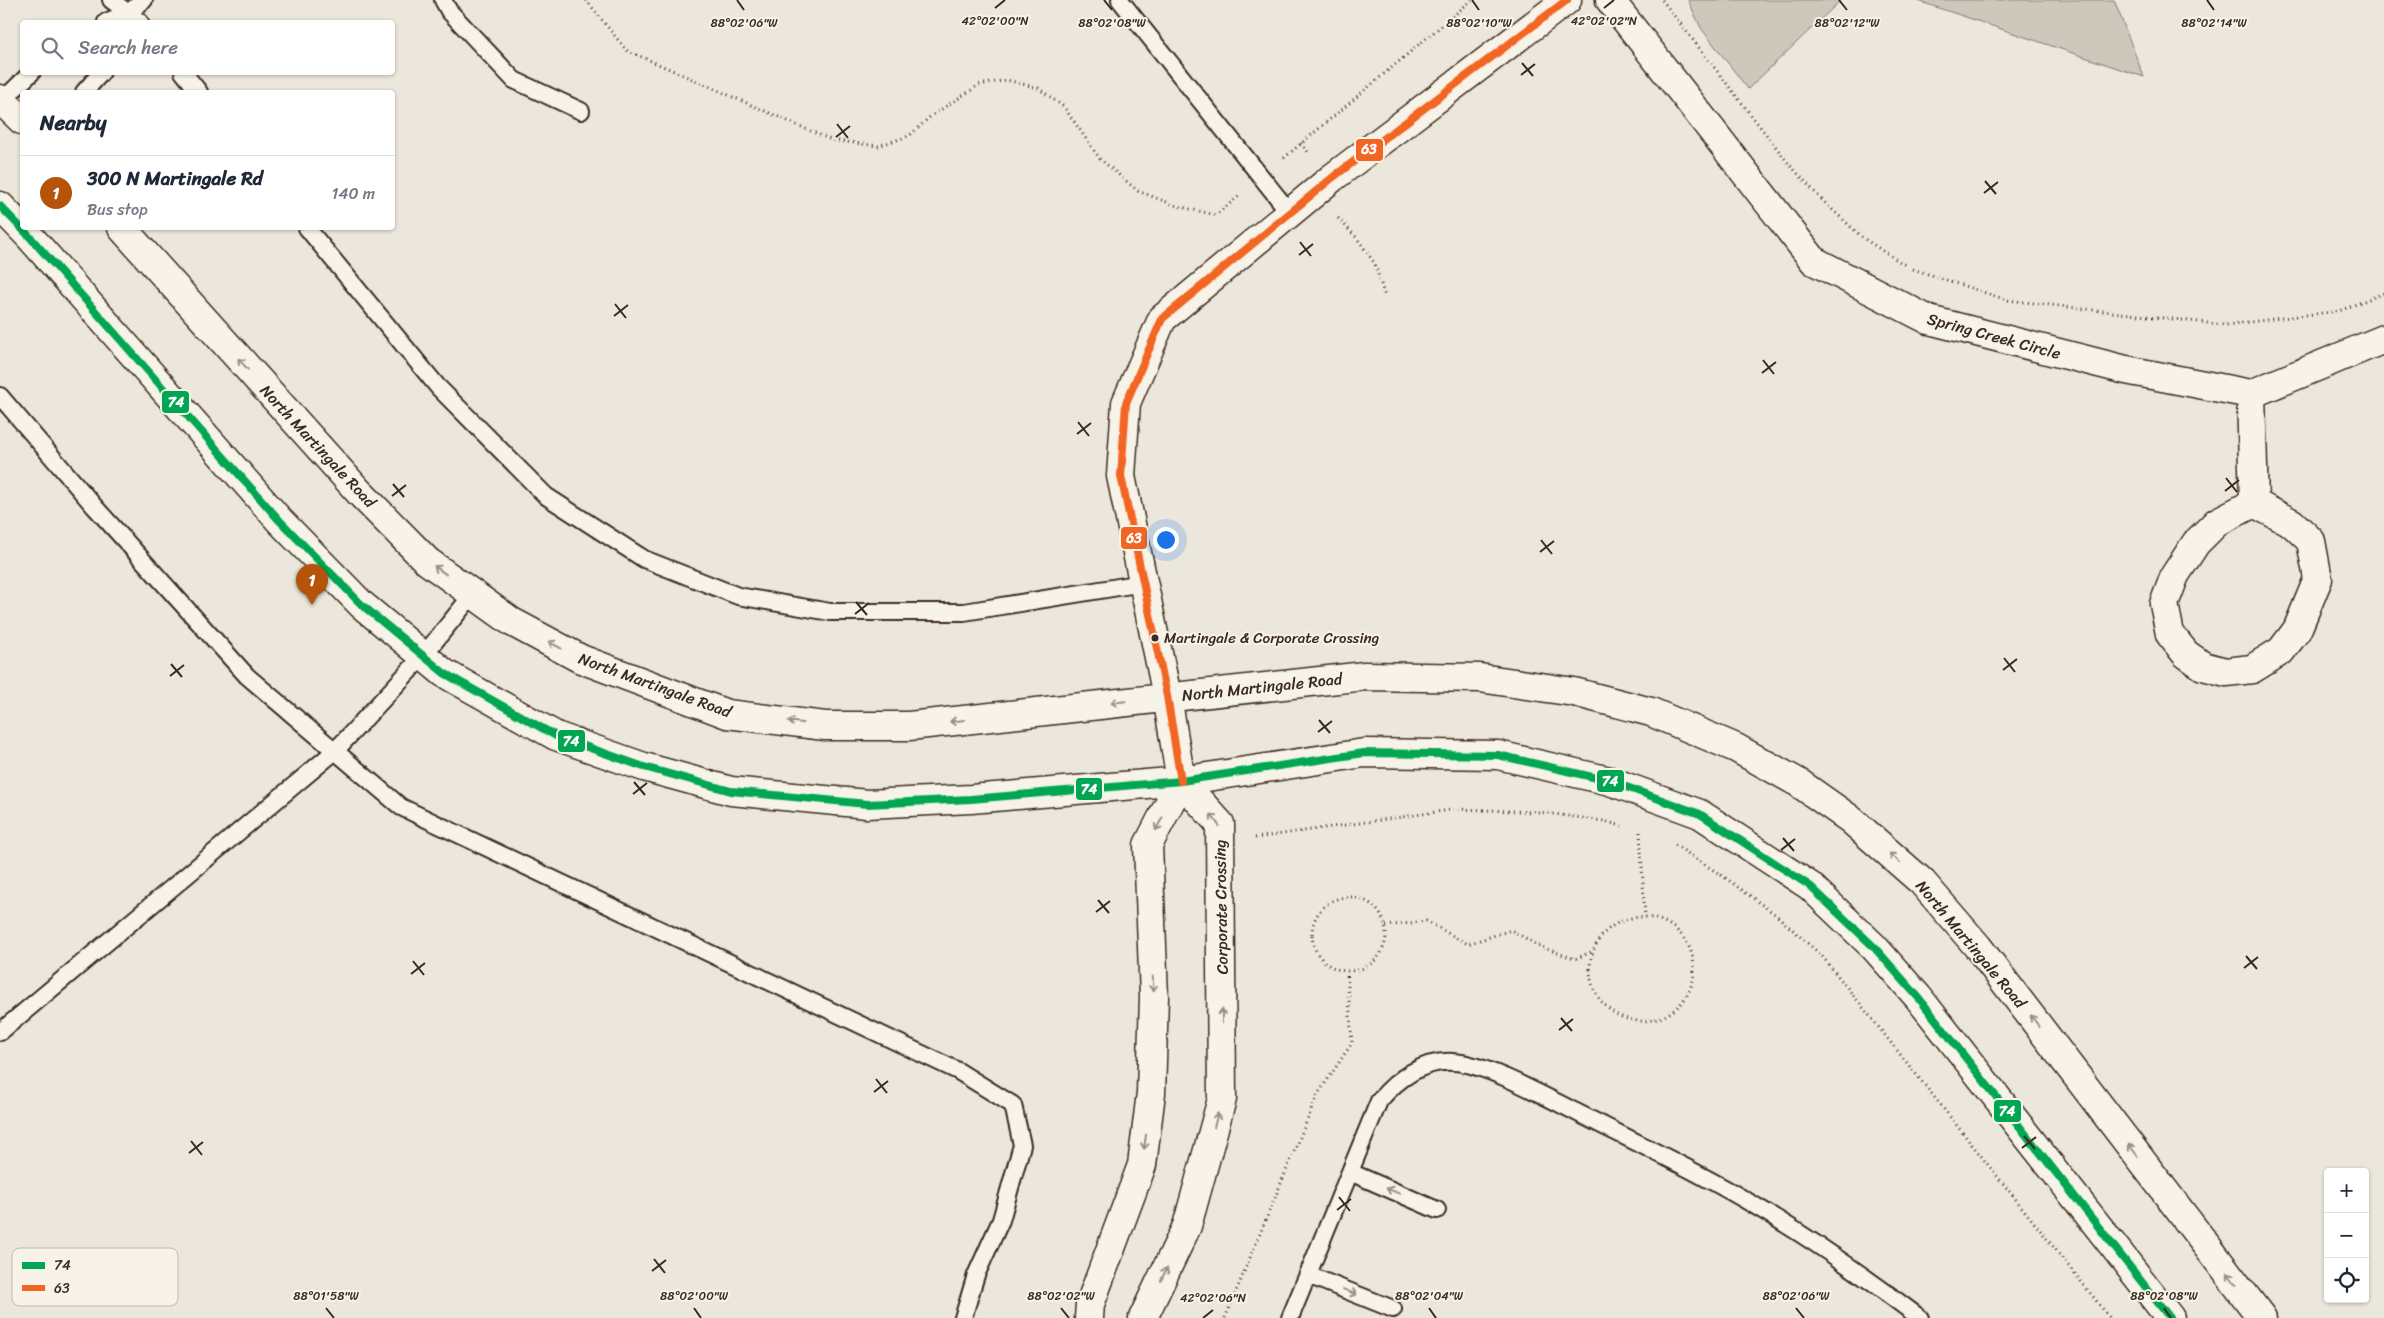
<!DOCTYPE html>
<html lang="en">
<head>
<meta charset="utf-8">
<style>
	:root { --surface:#fff; --page:#f2f2f3; --text:#1f2937; --muted:#747a83; --line:#e0e1e3; --accent:#b45309 }
	body { margin:0; font-family:Sriracha,sans-serif; background:var(--page); color:var(--text) }
	.controls { position:absolute; right:15px; bottom:15px; display:grid; overflow:hidden; border-radius:5px; box-shadow:0 1px 4px #0004 }
	.controls button { width:45px; height:45px; display:grid; place-items:center; padding:0; border:0; border-bottom:1px solid var(--line); background:var(--surface); color:var(--text); font:25px sans-serif }
	.you { position:absolute; left:1165px; top:539px; width:18px; height:18px; margin:-12px; border:4px solid #fff; border-radius:50%; background:#1a73e8; box-shadow:0 0 0 8px #1a73e833 }
	.badge { display:grid; place-items:center; width:32px; height:32px; border-radius:50%; background:var(--accent); color:#fff; font-size:16px; font-weight:700 }
	.pin { position:absolute; translate:-50% -41px; filter:drop-shadow(0 1px 2px #0008) }
	.pin::after { content:''; position:absolute; top:26px; width:18px; height:15px; background:inherit; clip-path:polygon(0 0,100% 0,50% 100%) }
	.list { margin:0; padding:0; list-style:none }
	h2 { display:flex; justify-content:space-between; align-items:center; height:65px; margin:0; padding:0 20px; font-size:21px }
	h2 small { font-size:16px; font-weight:400; color:var(--muted) }
	.list li { display:grid; grid-template-columns:32px 1fr auto; gap:15px; align-items:center; box-sizing:border-box; height:75px; padding:0 20px; border-top:1px solid var(--line) }
	.list b { display:block; font-size:19px; white-space:nowrap }
	.list p { margin:0; font-size:16px; white-space:nowrap; color:var(--muted) }
	.list em { font-size:16px; font-style:normal; color:var(--muted) }
	.icon { flex:none; width:28px; height:28px; fill:none; stroke:currentColor; stroke-width:2; stroke-linecap:round; stroke-linejoin:round }
	.map { position:relative; flex:none; width:2384px; height:1318px; overflow:hidden }
	.search { position:absolute; background:var(--surface); box-shadow:0 1px 4px #0004; left:20px; top:20px; width:375px; height:55px; display:flex; align-items:center; gap:12px; box-sizing:border-box; padding:0 18px; border-radius:5px; color:var(--muted); font-size:19px }
	.panel { position:absolute; background:var(--surface); box-shadow:0 1px 4px #0004; left:20px; top:90px; width:375px; height:140px; border-radius:5px }
	.map>svg:first-child { display:block }
	.green { fill:#cec8bc; stroke:#84796d }
	.lines { fill:none; stroke-linecap:round; stroke-linejoin:round }
	.lane-casing { stroke:#3b2a1e; stroke-width:20 }
	.street-casing { stroke:#3b2a1e; stroke-width:31 }
	.secondary-casing { stroke:#3b2a1e; stroke-width:31 }
	.path { stroke:#3b2a1e; stroke-width:3; stroke-dasharray:1 4; stroke-linecap:butt }
	.lane { stroke:#f7f3e8; stroke-width:16 }
	.street { stroke:#f7f3e8; stroke-width:28 }
	.secondary { stroke:#f7f3e8; stroke-width:28 }
	.bus-1-casing { stroke:#f7f3e8; stroke-width:11 }
	.bus-2-casing { stroke:#f7f3e8; stroke-width:11 }
	.bus-1 { stroke:#00a651; stroke-width:8 }
	.bus-2 { stroke:#f26522; stroke-width:8 }
	.oneway { stroke:#998e83 }
	.ticks { fill:none; stroke:#3b2a1e; stroke-width:2 }
	.bus-dot { fill:#3b2a1e; stroke:#f7f3e8; stroke-width:2 }
	.labels { text-anchor:middle; dominant-baseline:central; stroke-width:4; stroke-linejoin:round; paint-order:stroke }
	.bus-label { font-size:15px; fill:#3b2a1e; stroke:#f7f3e8; text-anchor:start }
	.street-label { font-size:16px; fill:#3b2a1e; stroke:#f7f3e8 }
	.key { fill:#f7f3e8; stroke:#bfb7ab; stroke-width:1 }
	.key-label { font-size:14px; fill:#3b2a1e }
	.ticks-label { font-size:12px; text-anchor:middle; fill:#3b2a1e; stroke:#f7f3e8; stroke-width:4; stroke-linejoin:round; paint-order:stroke }
	.line-badge { stroke:#f7f3e8; stroke-width:2 }
	.badge-label { font-size:14px; text-anchor:middle; font-weight:bold; fill:#fff }
</style>
</head>
<body>
<div class="map">
<svg width="2384" height="1318" viewBox="0 0 2384 1318">
	<rect width="100%" height="100%" fill="#ece7dc"/>
	<filter id="ink" filterUnits="userSpaceOnUse"><feTurbulence type="fractalNoise" baseFrequency=".02" numOctaves="2"/><feDisplacementMap in="SourceGraphic" scale="10" xChannelSelector="R" yChannelSelector="G"/><feConvolveMatrix kernelMatrix="1 2 1 2 8 2 1 2 1" color-interpolation-filters="sRGB"/></filter>
	<g filter="url(#ink)">
		<path class="green" d="M1688,0H1841L1748,89L1701,28Z
			M1915,0H2114L2144,77Z"/>
		<g class="lines">
			<g class="lane-casing">
				<path id="lane" d="M111,0L140,22
					M443,0L449,11L514,80L581,111
					M1120,0L1290,213
					M106,22L128,13L144,0
					M183,72L199,92
					M84,92L102,72
					M2,101L32,72
					M307,228L438,387L546,496L644,559L738,596L830,612H964L1143,583
					M0,396L94,506L247,676L401,807L958,1071L1013,1105L1022,1145L1001,1220L976,1275L963,1318
					M0,1032L335,751L423,656L473,594
					M1350,1172L1437,1210
					M1308,1275L1393,1309
					M1290,1318L1379,1101C1397,1079 1423,1060 1453,1062C1484,1063 1546,1097 1576,1112C1639,1144 1703,1174 1764,1211C1817,1243 1870,1280 1920,1318"/>
			</g>
			<g class="street-casing">
				<path id="street" d="M1610,0L1814,261L1929,320L2126,370L2251,394L2384,339
					M2251,394L2254,503
					M2254,503L2292,523L2311,541L2318,579L2297,630L2281,651L2252,669L2226,672L2203,666L2186,654L2170,634L2164,604L2175,575L2196,543L2217,522Z
					M1167,696L1121,476L1126,403L1162,319L1332,178L1567,0
					M1089,1318L1090,1304L1142,1165L1151,1093L1154,997L1148,845L1181,781"/>
			</g>
			<g class="secondary-casing">
				<path id="secondary" d="M0,99L22,120
					M0,206L30,237L280,521L362,605L444,673L556,736L644,767L731,791L867,804L971,799L1181,781L1364,753L1498,755L1610,781L1700,814L1810,886L1874,947L1918,997L2170,1318
					M122,228L359,492L427,561L512,622L581,659L727,714L825,726H909L1365,676L1480,678L1574,692L1651,712L1736,748L1799,783L1850,819L1922,882L1978,947L2262,1318
					M1167,696L1181,781
					M1143,1318L1187,1226L1222,1099L1220,824L1181,781"/>
			</g>
			<path class="path" d="M586,0L626,50L831,140L878,146L909,136L931,116L979,85L1007,80L1038,88L1064,107L1100,159L1138,191L1177,206L1216,215L1239,196
				M1662,0L1789,164L1823,201L1863,238L1905,265
				M1301,143L1308,152
				M1284,158L1472,0
				M1338,218L1357,238L1375,264L1385,297
				M1913,269L2007,300L2225,325L2339,311L2384,293
				M1640,832L1645,917
				M1255,838L1457,809L1539,812L1604,821L1622,826
				M1675,845L1727,879L1776,915L1822,956L2110,1318
				M1312 934a37 37 0 1 1 74 0a37 37 0 1 1-74 0Z
				M1590 969a52 52 0 1 1 104 0a52 52 0 1 1-104 0Z
				M1386,926L1426,921L1468,944L1511,930L1541,947L1575,959L1593,951
				M1225,1318L1318,1094L1352,1043L1347,972"/>
			<use href="#lane" class="lane"/>
			<use href="#street" class="street"/>
			<use href="#secondary" class="secondary"/>
			<g class="bus-1-casing">
				<path id="bus-1" d="M0,206L30,237L280,521L362,605L444,673L556,736L644,767L731,791L867,804L971,799L1181,781L1364,753L1498,755L1610,781L1700,814L1810,886L1874,947L1918,997L2170,1318"/>
			</g>
			<g class="bus-2-casing">
				<path id="bus-2" d="M1181,781L1167,696L1121,476L1126,403L1162,319L1332,178L1567,0"/>
			</g>
			<use href="#bus-1" class="bus-1"/>
			<use href="#bus-2" class="bus-2"/>
		</g>
		<defs><path id="oneway-shaft" d="M-6 0H5M1.5-3L5.5 0L1.5 3" fill="none" stroke-width="1.6" stroke-linecap="round" stroke-linejoin="round" transform="scale(1.25)"/></defs>
		<g class="oneway">
			<use href="#oneway-shaft" transform="translate(243 364) rotate(-132)"/>
			<use href="#oneway-shaft" transform="translate(440 570) rotate(-144)"/>
			<use href="#oneway-shaft" transform="translate(555 645) rotate(-152)"/>
			<use href="#oneway-shaft" transform="translate(1118 702) rotate(174)"/>
			<use href="#oneway-shaft" transform="translate(957 721) rotate(173)"/>
			<use href="#oneway-shaft" transform="translate(795 722) rotate(-173)"/>
			<use href="#oneway-shaft" transform="translate(1215 820) rotate(-126)"/>
			<use href="#oneway-shaft" transform="translate(1159 824) rotate(118)"/>
			<use href="#oneway-shaft" transform="translate(1895 858) rotate(-139)"/>
			<use href="#oneway-shaft" transform="translate(1153 984) rotate(88)"/>
			<use href="#oneway-shaft" transform="translate(1222 1016) rotate(-90)"/>
			<use href="#oneway-shaft" transform="translate(2035 1021) rotate(-127)"/>
			<use href="#oneway-shaft" transform="translate(1216 1120) rotate(-75)"/>
			<use href="#oneway-shaft" transform="translate(1145 1142) rotate(98)"/>
			<use href="#oneway-shaft" transform="translate(2133 1150) rotate(-127)"/>
			<use href="#oneway-shaft" transform="translate(1393 1191) rotate(-157)"/>
			<use href="#oneway-shaft" transform="translate(1164 1274) rotate(-65)"/>
			<use href="#oneway-shaft" transform="translate(2232 1279) rotate(-127)"/>
			<use href="#oneway-shaft" transform="translate(1350 1292) rotate(22)"/>
		</g>
	</g>
	<path class="ticks" d="M737,0L744,10M1104,0L1112,10M1472,0L1479,10M1839,0L1847,10M2207,0L2214,10M995,8L1005,0M1604,8L1614,0M1522,63L1533,76M1521,75L1535,64M837,124L848,138M836,137L850,126M1985,181L1996,194M1984,193L1998,182M1300,242L1311,256M1299,255L1313,244M615,304L626,318M614,316L628,305M1763,360L1774,374M1762,373L1776,362M1078,422L1089,436M1077,434L1091,423M2226,478L2237,492M393,484L404,497M2225,491L2239,480M392,496L406,485M1541,540L1552,554M1540,552L1554,541M856,602L867,615M855,614L869,603M2004,658L2015,672M171,664L182,677M2003,670L2017,659M170,676L184,665M1319,720L1330,733M1318,732L1332,721M634,782L645,795M633,794L647,783M1783,838L1794,851M1781,850L1795,839M1098,900L1109,913M1096,912L1110,901M2246,956L2257,969M413,961L424,975M2244,968L2258,957M411,974L425,963M1561,1018L1572,1031M1559,1030L1573,1019M876,1079L887,1093M874,1092L888,1081M2024,1136L2035,1149M191,1141L202,1155M2022,1148L2036,1137M189,1153L203,1142M1339,1197L1350,1211M1337,1210L1351,1199M654,1259L665,1273M652,1271L666,1260M326,1308L334,1318M694,1308L701,1318M1061,1308L1069,1318M1429,1308L1436,1318M1796,1308L1804,1318M2164,1308L2171,1318M1203,1318L1213,1310"/>
	<circle class="bus-dot" cx="1155" cy="638" r="4.5"/>
	<g class="labels">
		<g class="bus-label">
			<text x="1164" y="638">Martingale &amp; Corporate Crossing</text>
		</g>
		<g class="street-label">
			<text transform="translate(1994 336) rotate(15)">Spring Creek Circle</text>
			<text transform="translate(318 446) rotate(47)">North Martingale Road</text>
			<text transform="translate(655 685) rotate(20)">North Martingale Road</text>
			<text transform="translate(1262 687) rotate(-6)">North Martingale Road</text>
			<text transform="translate(1221 907) rotate(-91)">Corporate Crossing</text>
			<text transform="translate(1971 944) rotate(50)">North Martingale Road</text>
		</g>
	</g>
	<rect x="12" y="1248" width="166" height="58" rx="8" class="key"/>
	<rect x="22" y="1262" width="23" height="7" fill="#00a651"/>
	<rect x="22" y="1285" width="23" height="6" fill="#f26522"/>
	<g class="key-label">
		<text x="54" y="1270">74</text>
		<text x="54" y="1293">63</text>
	</g>
	<g class="ticks-label">
		<text x="995" y="25">42°02'00"N</text>
		<text x="1604" y="25">42°02'02"N</text>
		<text x="1479" y="27">88°02'10"W</text>
		<text x="1847" y="27">88°02'12"W</text>
		<text x="2214" y="27">88°02'14"W</text>
		<text x="744" y="27">88°02'06"W</text>
		<text x="1112" y="27">88°02'08"W</text>
		<text x="326" y="1300">88°01'58"W</text>
		<text x="694" y="1300">88°02'00"W</text>
		<text x="1061" y="1300">88°02'02"W</text>
		<text x="1429" y="1300">88°02'04"W</text>
		<text x="1796" y="1300">88°02'06"W</text>
		<text x="2164" y="1300">88°02'08"W</text>
		<text x="1213" y="1302">42°02'06"N</text>
	</g>
	<g class="line-badge">
		<rect x="1355" y="138" width="29" height="24" rx="5" fill="#f26522"/>
		<rect x="161" y="390" width="29" height="24" rx="5" fill="#00a651"/>
		<rect x="1120" y="526" width="28" height="24" rx="5" fill="#f26522"/>
		<rect x="557" y="729" width="29" height="24" rx="5" fill="#00a651"/>
		<rect x="1596" y="769" width="29" height="24" rx="5" fill="#00a651"/>
		<rect x="1075" y="777" width="28" height="24" rx="5" fill="#00a651"/>
		<rect x="1993" y="1099" width="29" height="24" rx="5" fill="#00a651"/>
	</g>
	<g class="badge-label">
		<text x="1369" y="154">63</text>
		<text x="176" y="407">74</text>
		<text x="1134" y="543">63</text>
		<text x="571" y="746">74</text>
		<text x="1610" y="786">74</text>
		<text x="1089" y="794">74</text>
		<text x="2007" y="1116">74</text>
	</g>
</svg>
<div class="controls">
<button>+</button>
<button>−</button>
<button><svg class="icon" aria-label="locate" viewBox="0 0 24 24"><circle cx="12" cy="12" r="6"/><path d="M12 2v4M12 18v4M2 12h4M18 12h4"/></svg></button>
</div>
<div class="you"></div>
<div class="pin badge" style="left:312px;top:605px">1</div>
<div class="search"><svg class="icon" aria-label="search" viewBox="0 0 24 24"><circle cx="10" cy="10" r="6"/><path d="M15 15l6 6"/></svg>Search here</div>
<section class="panel">
<h2>Nearby<small></small></h2>
<ul class="list">
<li><span class="badge">1</span><div><b>300 N Martingale Rd</b><p>Bus stop</p></div><em>140 m</em></li>
</ul>
</section>
</div>
</body>
</html>
